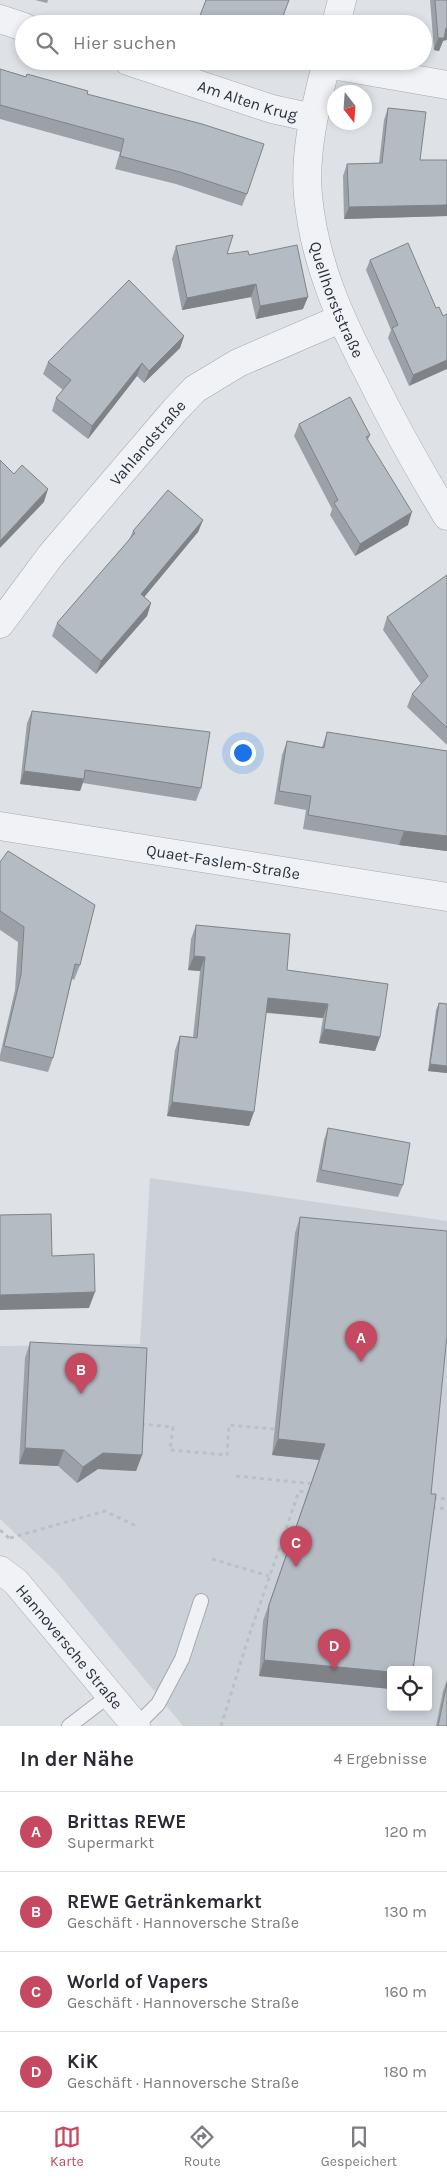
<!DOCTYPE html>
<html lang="de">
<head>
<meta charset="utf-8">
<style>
	:root { --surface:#fff; --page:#f7f7f7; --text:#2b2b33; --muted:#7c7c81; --line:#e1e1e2; --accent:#c64962 }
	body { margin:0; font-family:Karla,sans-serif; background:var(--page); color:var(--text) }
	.controls { position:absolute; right:15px; bottom:15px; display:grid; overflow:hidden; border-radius:5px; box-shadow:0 2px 8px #0003 }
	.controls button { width:45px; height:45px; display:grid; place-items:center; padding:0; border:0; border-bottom:1px solid var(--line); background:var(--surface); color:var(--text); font:25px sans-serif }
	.compass { position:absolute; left:327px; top:85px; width:45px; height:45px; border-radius:50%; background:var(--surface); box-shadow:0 2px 8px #0003; rotate:163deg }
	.you { position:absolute; left:242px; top:752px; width:18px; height:18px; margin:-12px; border:4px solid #fff; border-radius:50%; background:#1a73e8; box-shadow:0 0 0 8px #1a73e833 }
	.badge { display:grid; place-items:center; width:32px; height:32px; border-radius:50%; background:var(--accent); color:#fff; font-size:16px; font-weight:700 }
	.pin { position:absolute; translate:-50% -41px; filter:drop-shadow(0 1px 2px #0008) }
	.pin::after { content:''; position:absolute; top:26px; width:18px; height:15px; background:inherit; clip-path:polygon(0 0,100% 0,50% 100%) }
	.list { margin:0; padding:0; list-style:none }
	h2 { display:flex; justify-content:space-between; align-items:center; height:65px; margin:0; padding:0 20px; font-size:21px }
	h2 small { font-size:16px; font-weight:400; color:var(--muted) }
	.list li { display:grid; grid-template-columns:32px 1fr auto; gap:15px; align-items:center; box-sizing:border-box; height:80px; padding:0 20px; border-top:1px solid var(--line) }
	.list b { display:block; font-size:19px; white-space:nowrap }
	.list p { margin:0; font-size:16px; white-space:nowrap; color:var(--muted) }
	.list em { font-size:16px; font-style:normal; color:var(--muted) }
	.icon { flex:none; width:28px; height:28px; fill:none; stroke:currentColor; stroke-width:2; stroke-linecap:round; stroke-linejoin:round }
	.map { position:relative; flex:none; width:447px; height:1726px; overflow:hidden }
	.search { position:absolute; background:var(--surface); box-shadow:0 2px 8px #0003; left:15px; right:15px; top:15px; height:55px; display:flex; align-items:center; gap:12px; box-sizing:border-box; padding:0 18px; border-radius:28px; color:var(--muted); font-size:19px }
	.sheet { height:385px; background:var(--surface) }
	nav { display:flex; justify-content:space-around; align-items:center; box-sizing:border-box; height:70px; border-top:1px solid var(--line); background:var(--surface); font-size:14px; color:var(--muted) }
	nav a { display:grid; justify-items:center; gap:2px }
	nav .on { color:var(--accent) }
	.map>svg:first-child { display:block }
	.built { fill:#ccd1d8; fill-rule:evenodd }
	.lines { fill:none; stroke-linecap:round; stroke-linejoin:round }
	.lane-casing { stroke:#a4a9b0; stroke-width:16 }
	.street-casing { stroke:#a4a9b0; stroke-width:29 }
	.path { stroke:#bcc0c5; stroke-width:3; stroke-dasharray:4 4; stroke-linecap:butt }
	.lane { stroke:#f0f2f5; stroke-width:14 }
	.street { stroke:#f0f2f5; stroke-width:28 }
	.wall { fill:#9ca1a8 }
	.shaded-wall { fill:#7f8388 }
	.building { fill:#b5bbc3; stroke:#7f8388 }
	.labels { text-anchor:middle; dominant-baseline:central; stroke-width:4.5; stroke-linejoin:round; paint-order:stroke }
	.street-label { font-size:16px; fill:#28303c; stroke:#edf0f4 }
</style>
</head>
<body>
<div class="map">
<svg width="447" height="1726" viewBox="0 0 447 1726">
	<rect width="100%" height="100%" fill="#dee2e6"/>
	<path class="built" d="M150,1178L447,1221V1726H183L57,1573L0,1519V1346L140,1344ZM391,1670H428V1707H391Z"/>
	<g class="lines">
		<g class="lane-casing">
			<path id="lane" d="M69,1726L111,1694
				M136,1726L158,1704L182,1659L201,1601"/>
		</g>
		<g class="street-casing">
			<g id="street">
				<path d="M0,19L24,27"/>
				<path d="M336,24L342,0"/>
				<path id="s1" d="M128,61L272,109L313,118"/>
				<path id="s2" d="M327,61C316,105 304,150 308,196C315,265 340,319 372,380C395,427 420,471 447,516"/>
				<path d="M326,64L447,85"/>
				<path id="s3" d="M0,624L51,555L175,410L195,389L238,363L340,319"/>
				<path id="s4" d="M0,826L447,897"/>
				<path id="s5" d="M0,1570L16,1582L136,1726"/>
			</g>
		</g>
		<path class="path" d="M141,1424L173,1427L170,1450L227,1455L229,1425L274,1429
			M236,1476L315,1484
			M433,1498L447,1499
			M432,1507L447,1509
			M0,1530L10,1539
			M10,1538L105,1511L138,1527
			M212,1559L269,1576
			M221,1726L248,1639L299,1491L311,1493"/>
		<use href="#lane" class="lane"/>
		<use href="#street" class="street"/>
	</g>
	<path class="wall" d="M35,0H48L47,3Z
		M206,0L280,24H197Z
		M430,0H447L443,41L439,51L434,50Z
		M257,61H266L265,64Z
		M0,69L87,94L247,194L242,206L176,184L115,169L120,152L0,119Z
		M388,108L420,160H447V216L344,219L343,176L347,164L379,163L384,120Z
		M176,246L227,254L249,255L303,309L256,319L251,297L182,310L172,259Z
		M370,260L436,308L439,307L409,386L388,338L391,330L366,270Z
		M184,336L180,348L144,383L137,376L88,439L52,411L56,398L63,390L43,374L48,362Z
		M299,424L370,435L368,440L408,525L355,556L330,515L332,509L294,436Z
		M203,520L198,532L144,597L151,603L147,616L96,674L52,636L57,623L129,540L133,531Z
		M447,575V745L407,707L412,694L421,684L383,630L387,617Z
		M32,711L201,788L196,801L83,783L80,791L20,784L27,723Z
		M327,732L447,751V851L399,845L303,829L306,810L274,804L282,755L287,741L322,747Z
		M0,862L80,965L74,980L72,979L53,1058L48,1072L0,1061V1055L15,990L18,942L0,930Z
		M196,925L287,970L380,1037L375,1051L319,1043L323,1018L266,1013L249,1126L167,1116L175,1050L180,1036L193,1037L200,971L188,970L191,939Z
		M439,1003L447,1073L428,1071L436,1010Z
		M328,1128L403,1185L398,1197L316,1182L324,1140Z
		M300,1217L391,1670V1689L259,1676L263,1621L319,1460L272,1455L295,1233Z
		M30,1342L142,1455L136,1471L98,1469L77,1483L58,1466L19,1464L25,1358Z
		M447,1680V1726H436L443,1691Z"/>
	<path class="shaded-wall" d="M446,28H447V40L443,41L439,51L434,50L438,38Z
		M447,205V216L344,219L349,207Z
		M256,284L251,297L182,310L187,298Z
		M308,297L303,309L256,319L260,306Z
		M184,336L180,348L144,383L149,371Z
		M447,360V369L409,386L413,375Z
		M142,363L137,376L88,439L92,426Z
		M48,489L44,502L0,548V541Z
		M412,512L408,525L355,556L360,544Z
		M203,520L198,532L136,607L141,594Z
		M151,603L147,616L96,674L101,661Z
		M24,771L84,779L80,791L20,784Z
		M404,831L447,836V851L399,845Z
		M194,956L205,957L200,971L188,970Z
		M268,998L328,1004L323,1018L263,1012Z
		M324,1029L380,1037L375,1051L319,1043Z
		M430,1064L447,1066V1073L428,1071Z
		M172,1102L254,1112L249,1126L167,1116Z
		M95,1292L89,1308L0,1310V1295Z
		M278,1439L325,1444L319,1460L272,1455Z
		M25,1448L64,1450L58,1466L19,1464Z
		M103,1453L142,1455L136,1471L98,1469L77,1483L83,1467Z
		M264,1660L391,1672V1689L259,1676Z"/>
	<path class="building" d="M206,0H289L280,24H215L199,18Z
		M435,0H447V28H446L444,38H438Z
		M0,69L26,77L27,74L88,91L87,94L202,124L264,144L247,194L180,172L120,156L124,139L0,105Z
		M388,108L426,112L420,160H447V205L349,207L347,164L382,163Z
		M233,235L227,254L248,251L249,255L297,245L308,297L260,306L256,284L187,298L176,246Z
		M408,243L436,308L439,307L443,316L447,314V360L413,375L392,328L398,325L370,260Z
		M129,280L184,336L149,371L142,363L92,426L56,398L71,380L48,362Z
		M350,397L370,435L366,437L412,512L360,544L334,503L338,500L299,424Z
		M0,460L14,474L22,465L48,489L0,541Z
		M168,490L203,520L141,594L151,603L101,661L57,623L135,533L133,531Z
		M447,575V728L412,694L428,676L387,617Z
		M32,711L210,732L201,788L85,770L84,779L24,771Z
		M327,732L447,751V836L404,831L308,815L311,796L279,791L287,741L324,748Z
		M8,851L95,905L80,965L75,964L53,1058L4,1046L21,975L24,927L0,911V862Z
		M196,925L290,934L287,970L388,984L380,1037L324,1029L328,1004L268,998L254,1112L172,1102L180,1036L197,1038L205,957L194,956Z
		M439,1003L447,1004V1066L430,1064Z
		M328,1128L410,1143L403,1185L321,1170Z
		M51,1214L52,1256L94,1254L95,1292L0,1295V1215Z
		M300,1217L447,1231V1335L431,1494H436L413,1670H391V1672L264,1660L269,1605L325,1444L278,1439Z
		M30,1342L147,1348L142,1455L103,1453L83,1467L64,1450L25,1448Z
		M447,1683V1726H438Z"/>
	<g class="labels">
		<g class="street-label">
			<text stroke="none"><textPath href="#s1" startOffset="126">Am Alten Krug</textPath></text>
			<text stroke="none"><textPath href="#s2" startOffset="245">Quellhorststraße</textPath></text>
			<text stroke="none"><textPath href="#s3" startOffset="234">Vahlandstraße</textPath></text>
			<text stroke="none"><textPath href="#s4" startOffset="226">Quaet-Faslem-Straße</textPath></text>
			<text stroke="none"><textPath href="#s5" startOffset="104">Hannoversche Straße</textPath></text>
		</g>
	</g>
</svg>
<div class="controls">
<button><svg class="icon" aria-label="locate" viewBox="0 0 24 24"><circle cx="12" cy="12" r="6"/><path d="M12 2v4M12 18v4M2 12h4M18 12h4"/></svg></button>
</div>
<svg class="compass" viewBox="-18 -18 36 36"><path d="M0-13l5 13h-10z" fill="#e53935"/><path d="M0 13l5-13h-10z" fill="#7c7c81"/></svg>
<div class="you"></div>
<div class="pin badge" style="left:361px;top:1362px">A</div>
<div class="pin badge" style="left:81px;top:1394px">B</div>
<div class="pin badge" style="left:296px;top:1567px">C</div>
<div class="pin badge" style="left:334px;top:1670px">D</div>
<div class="search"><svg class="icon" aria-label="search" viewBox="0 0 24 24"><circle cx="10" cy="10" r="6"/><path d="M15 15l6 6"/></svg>Hier suchen</div>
</div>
<section class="sheet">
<h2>In der Nähe<small>4 Ergebnisse</small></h2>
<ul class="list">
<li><span class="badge">A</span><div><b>Brittas REWE</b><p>Supermarkt</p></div><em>120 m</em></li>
<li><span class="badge">B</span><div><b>REWE Getränkemarkt</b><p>Geschäft · Hannoversche Straße</p></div><em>130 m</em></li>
<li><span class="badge">C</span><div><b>World of Vapers</b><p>Geschäft · Hannoversche Straße</p></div><em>160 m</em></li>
<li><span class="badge">D</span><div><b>KiK</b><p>Geschäft · Hannoversche Straße</p></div><em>180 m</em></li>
</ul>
</section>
<nav>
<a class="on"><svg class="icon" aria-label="map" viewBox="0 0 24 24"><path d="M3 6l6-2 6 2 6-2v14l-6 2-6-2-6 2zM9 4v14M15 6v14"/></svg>Karte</a>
<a><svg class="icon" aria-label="directions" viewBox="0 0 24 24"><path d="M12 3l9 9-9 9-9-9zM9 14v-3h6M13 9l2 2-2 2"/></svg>Route</a>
<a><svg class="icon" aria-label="saved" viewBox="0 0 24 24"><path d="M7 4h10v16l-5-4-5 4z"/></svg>Gespeichert</a>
</nav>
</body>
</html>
